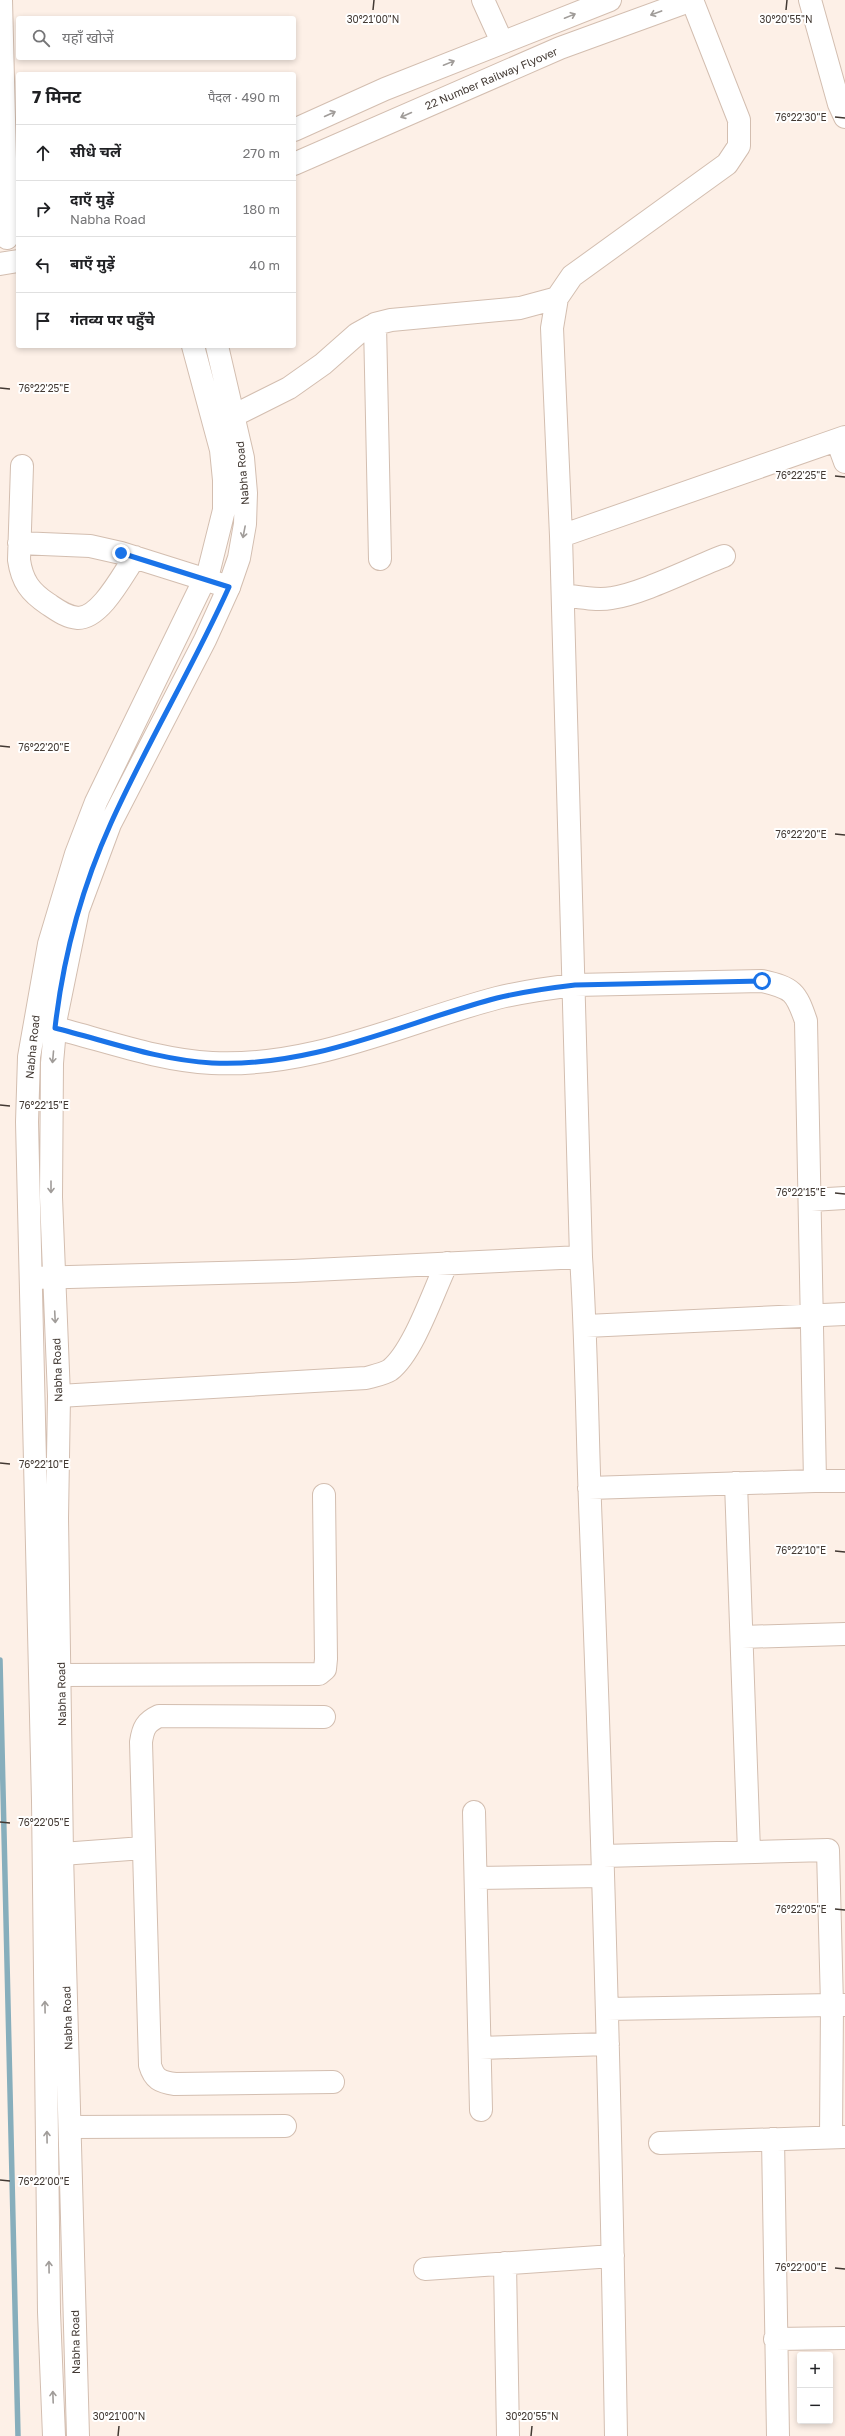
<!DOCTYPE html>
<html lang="hi">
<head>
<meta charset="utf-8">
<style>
	:root { --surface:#fff; --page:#f6f6f6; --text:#202124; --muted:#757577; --line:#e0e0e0 }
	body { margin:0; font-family:"Golos Text","Noto Sans Devanagari",sans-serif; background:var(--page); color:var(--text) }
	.controls { position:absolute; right:12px; bottom:12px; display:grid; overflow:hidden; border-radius:4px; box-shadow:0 2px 6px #0003 }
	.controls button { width:36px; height:36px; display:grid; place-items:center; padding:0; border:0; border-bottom:1px solid var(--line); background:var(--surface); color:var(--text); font:20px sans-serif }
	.stop { position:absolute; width:12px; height:12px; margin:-9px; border:3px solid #1a73e8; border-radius:50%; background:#fff }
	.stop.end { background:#1a73e8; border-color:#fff; box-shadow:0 1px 4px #0008 }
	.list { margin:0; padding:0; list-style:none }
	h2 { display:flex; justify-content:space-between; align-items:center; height:52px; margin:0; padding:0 16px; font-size:17px }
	h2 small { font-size:13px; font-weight:400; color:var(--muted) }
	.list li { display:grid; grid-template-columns:26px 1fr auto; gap:12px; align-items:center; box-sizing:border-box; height:56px; padding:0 16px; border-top:1px solid var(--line) }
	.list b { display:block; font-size:15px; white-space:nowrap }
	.list p { margin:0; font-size:13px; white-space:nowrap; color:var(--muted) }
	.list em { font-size:13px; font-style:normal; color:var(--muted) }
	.icon { flex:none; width:22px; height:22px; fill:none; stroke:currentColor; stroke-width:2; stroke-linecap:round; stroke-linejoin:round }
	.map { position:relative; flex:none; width:845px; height:2436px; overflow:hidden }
	.search { position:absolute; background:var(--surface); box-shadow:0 2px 6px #0003; left:16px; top:16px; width:280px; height:44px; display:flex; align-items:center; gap:10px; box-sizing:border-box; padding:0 14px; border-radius:4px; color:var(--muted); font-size:15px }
	.panel { position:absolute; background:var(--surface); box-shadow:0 2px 6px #0003; left:16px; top:72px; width:280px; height:276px; border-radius:4px }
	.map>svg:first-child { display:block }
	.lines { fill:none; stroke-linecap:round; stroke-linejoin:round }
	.stream { stroke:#87aebc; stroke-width:5.5 }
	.minor-casing { stroke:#d3beb0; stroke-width:24 }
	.major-casing { stroke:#d3beb0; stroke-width:24 }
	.minor { stroke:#fff; stroke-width:22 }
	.major { stroke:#fff; stroke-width:22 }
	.oneway { stroke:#a09c99 }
	.route { stroke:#1a73e8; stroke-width:5 }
	.ticks { fill:none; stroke:#423933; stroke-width:1.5 }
	.labels { text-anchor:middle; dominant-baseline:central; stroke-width:4; stroke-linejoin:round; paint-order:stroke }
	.street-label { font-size:11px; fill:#423933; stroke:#fff }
	.ticks-label { font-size:10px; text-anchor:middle; fill:#423933; stroke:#fff; stroke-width:4; stroke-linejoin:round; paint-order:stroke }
</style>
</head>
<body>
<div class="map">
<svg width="845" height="2436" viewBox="0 0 845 2436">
	<rect width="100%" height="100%" fill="#fdf0e7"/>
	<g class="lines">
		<path class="stream" d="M0,1660L18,2436"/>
		<g class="minor-casing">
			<path id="minor" d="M483,0L502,42
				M810,0L839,104L845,117
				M557,298L552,328L561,536L581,1257C587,1348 587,1438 591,1529C603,1831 611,2134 616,2436
				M375,324L380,559
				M235,415L289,388L323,364L357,334L375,324L391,320L520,308L557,298L572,276L727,164L739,146V120L692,0
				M837,440L845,462
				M22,466L19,560C22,581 30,592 48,604C57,610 66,617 78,618C101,618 123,574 135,557
				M561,536L845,437
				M19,543L90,546L121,553L229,587
				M563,595C579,597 596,601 612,598C644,593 692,568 724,556
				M55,1028C107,1041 158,1060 212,1063C313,1068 402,1023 497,998C522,992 549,988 575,985L762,981C793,988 796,992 806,1021L815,1481L589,1488
				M811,1200L845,1198
				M32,1278L293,1271L581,1257
				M586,1326L845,1314
				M59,1396L366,1378C373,1376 384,1374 390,1370C414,1351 433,1292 447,1263
				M815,1481H845
				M736,1483L749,1852
				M742,1637L845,1634
				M61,1675L319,1674L325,1669L326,1659L324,1495
				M324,1717L159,1716C146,1722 143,1728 141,1742L150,2065C154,2079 160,2082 175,2084L333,2082
				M474,1812L481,2110
				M62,1854L143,1848
				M603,1856L828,1850L832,2005L607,2009
				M476,1878L603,1876
				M480,2048L608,2044
				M70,2127L285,2126
				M831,2137L832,2005H845
				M773,2139L778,2436
				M660,2143L845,2137
				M505,2263L508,2436
				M425,2269L613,2256
				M775,2339L845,2338"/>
		</g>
		<g class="major-casing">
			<path id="major" d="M1,0L7,238
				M294,130L385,89L610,0
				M294,164L560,48L692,0
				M0,264L18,261
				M54,2436L49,2312L43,1801L27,1122L29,1057L49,944L76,854L96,802L209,570L224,510V480L221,450L193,346
				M78,2436L62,1854L57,1518L59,1396L51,1197L52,1063L56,1018L78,910L110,824L205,640L229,587L239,558L245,524L246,493L243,458L217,346"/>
		</g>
		<use href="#minor" class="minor"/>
		<use href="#major" class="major"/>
	</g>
	<defs><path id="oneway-shaft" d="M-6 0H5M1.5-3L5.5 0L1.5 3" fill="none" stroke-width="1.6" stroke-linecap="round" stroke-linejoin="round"/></defs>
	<g class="oneway">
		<use href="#oneway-shaft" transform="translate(656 13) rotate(160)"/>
		<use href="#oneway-shaft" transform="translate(570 16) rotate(-22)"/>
		<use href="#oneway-shaft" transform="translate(449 63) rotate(-22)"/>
		<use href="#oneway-shaft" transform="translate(330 114) rotate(-24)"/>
		<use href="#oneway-shaft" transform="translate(406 115) rotate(156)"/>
		<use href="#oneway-shaft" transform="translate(244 532) rotate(101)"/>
		<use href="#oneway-shaft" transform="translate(53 1057) rotate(95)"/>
		<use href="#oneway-shaft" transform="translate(51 1187) rotate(90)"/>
		<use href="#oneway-shaft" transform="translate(55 1317) rotate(87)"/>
		<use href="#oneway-shaft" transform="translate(45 2007) rotate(-91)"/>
		<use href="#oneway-shaft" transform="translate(47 2137) rotate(-91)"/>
		<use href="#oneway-shaft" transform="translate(49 2267) rotate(-91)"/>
		<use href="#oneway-shaft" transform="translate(53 2397) rotate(-92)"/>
	</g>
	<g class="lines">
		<path class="route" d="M121,553L229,587C193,667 147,743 111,823C82,887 63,958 55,1028C107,1041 158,1060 212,1063C313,1068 402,1023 497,998C522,992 549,988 575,985L762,981"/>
	</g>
	<path class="ticks" d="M373,10L374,0M786,10L787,0M835,117L845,118M0,388L10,389M835,476L845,477M0,746L10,747M835,834L845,835M0,1105L10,1106M835,1193L845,1194M0,1463L10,1464M835,1551L845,1552M0,1822L10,1823M835,1909L845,1910M0,2180L10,2181M835,2268L845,2269M118,2436L119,2426M531,2436L532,2426"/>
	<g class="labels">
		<g class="street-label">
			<text transform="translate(491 78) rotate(-23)">22 Number Railway Flyover</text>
			<text transform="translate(242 473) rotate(-95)">Nabha Road</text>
			<text transform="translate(32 1047) rotate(-84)">Nabha Road</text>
			<text transform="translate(57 1370) rotate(-92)">Nabha Road</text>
			<text transform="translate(61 1694) rotate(-91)">Nabha Road</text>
			<text transform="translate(67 2018) rotate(-92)">Nabha Road</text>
			<text transform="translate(75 2342) rotate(-91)">Nabha Road</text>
		</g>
	</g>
	<g class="ticks-label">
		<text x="373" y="23">30°21'00"N</text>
		<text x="786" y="23">30°20'55"N</text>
		<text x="801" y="121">76°22'30"E</text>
		<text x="44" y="392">76°22'25"E</text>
		<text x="801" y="479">76°22'25"E</text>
		<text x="44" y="751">76°22'20"E</text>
		<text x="801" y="838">76°22'20"E</text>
		<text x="44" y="1109">76°22'15"E</text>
		<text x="801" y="1196">76°22'15"E</text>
		<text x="44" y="1468">76°22'10"E</text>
		<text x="801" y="1554">76°22'10"E</text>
		<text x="44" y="1826">76°22'05"E</text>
		<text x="801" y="1913">76°22'05"E</text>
		<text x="44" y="2185">76°22'00"E</text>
		<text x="801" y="2271">76°22'00"E</text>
		<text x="119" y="2420">30°21'00"N</text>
		<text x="532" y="2420">30°20'55"N</text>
	</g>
</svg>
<div class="controls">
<button>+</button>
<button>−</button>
</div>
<div class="stop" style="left:762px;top:981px"></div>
<div class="stop end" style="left:121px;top:553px"></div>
<div class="search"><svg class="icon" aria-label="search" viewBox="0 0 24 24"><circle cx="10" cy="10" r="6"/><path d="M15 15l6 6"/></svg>यहाँ खोजें</div>
<section class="panel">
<h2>7 मिनट<small>पैदल · 490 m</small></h2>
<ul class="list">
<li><svg class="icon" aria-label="ahead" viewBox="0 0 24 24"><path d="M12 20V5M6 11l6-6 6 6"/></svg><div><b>सीधे चलें</b></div><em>270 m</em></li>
<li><svg class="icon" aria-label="right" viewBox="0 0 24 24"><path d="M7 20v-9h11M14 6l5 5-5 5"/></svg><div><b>दाएँ मुड़ें</b><p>Nabha Road</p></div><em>180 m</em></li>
<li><svg class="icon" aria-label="left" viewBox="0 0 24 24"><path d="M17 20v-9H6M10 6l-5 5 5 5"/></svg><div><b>बाएँ मुड़ें</b></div><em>40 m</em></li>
<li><svg class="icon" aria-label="arrive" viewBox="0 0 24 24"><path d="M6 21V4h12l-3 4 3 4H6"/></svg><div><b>गंतव्य पर पहुँचे</b></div></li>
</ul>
</section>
</div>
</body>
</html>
